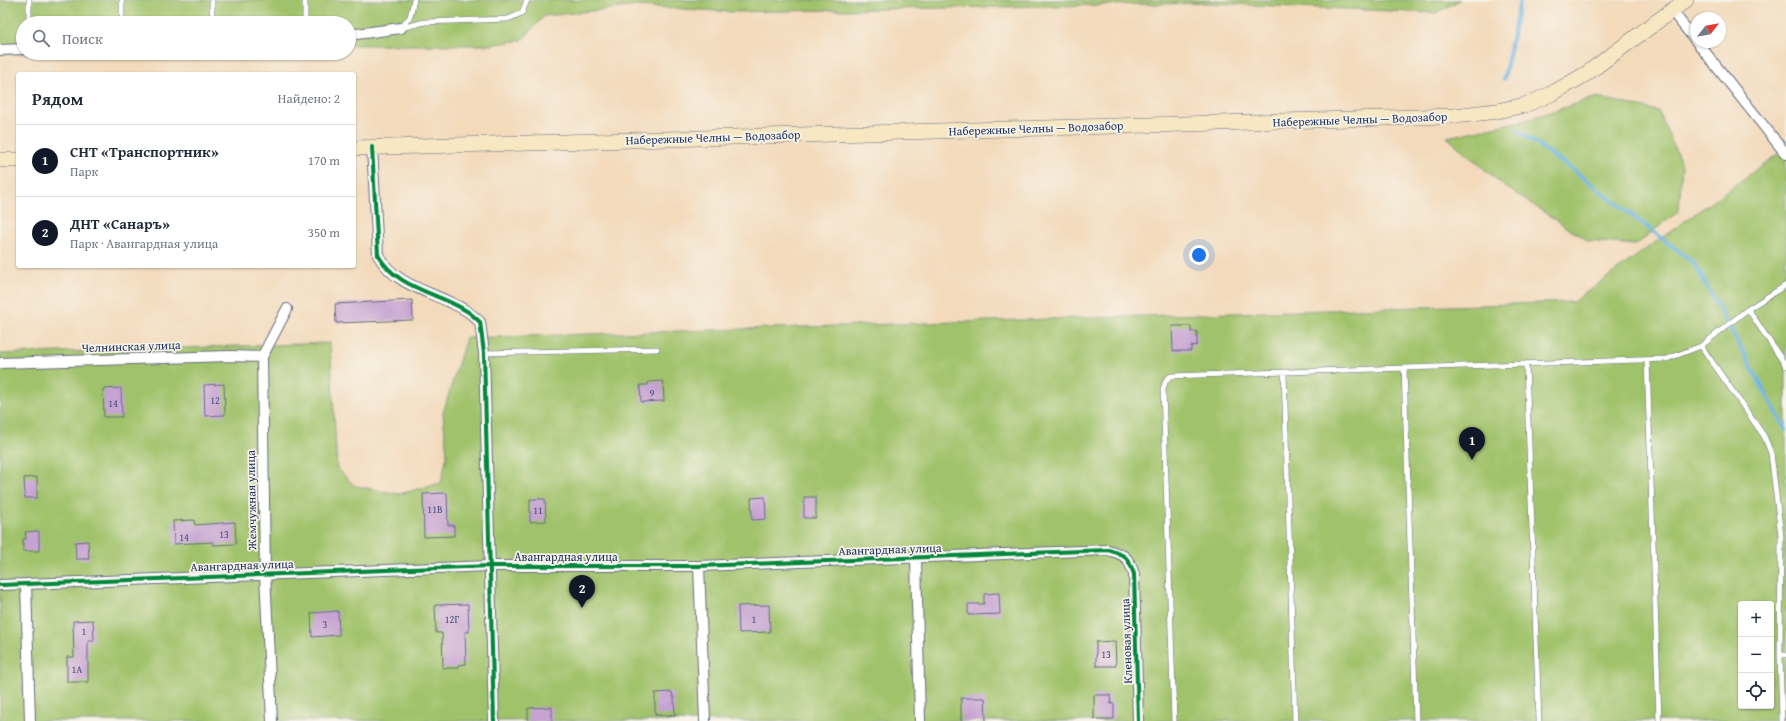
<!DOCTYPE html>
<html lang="ru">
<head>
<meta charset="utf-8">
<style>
	:root { --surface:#fff; --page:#f6f6f7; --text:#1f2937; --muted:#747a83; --line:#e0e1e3; --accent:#111827 }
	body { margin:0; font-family:"Gentium Book Plus",serif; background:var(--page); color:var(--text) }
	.controls { position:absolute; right:12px; bottom:12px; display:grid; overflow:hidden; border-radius:4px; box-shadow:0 1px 3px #0004 }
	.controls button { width:36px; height:36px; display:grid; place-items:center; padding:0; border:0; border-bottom:1px solid var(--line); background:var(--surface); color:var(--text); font:20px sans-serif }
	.compass { position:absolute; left:1690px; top:12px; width:36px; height:36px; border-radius:50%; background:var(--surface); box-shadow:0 1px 3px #0004; rotate:59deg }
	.you { position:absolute; left:1199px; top:255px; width:14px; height:14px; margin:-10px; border:3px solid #fff; border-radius:50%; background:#1a73e8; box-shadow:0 0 0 6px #1a73e833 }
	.badge { display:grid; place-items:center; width:26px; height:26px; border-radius:50%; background:var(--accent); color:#fff; font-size:13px; font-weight:700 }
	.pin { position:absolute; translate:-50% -33px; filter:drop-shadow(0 1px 2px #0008) }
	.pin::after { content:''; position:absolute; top:21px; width:14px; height:12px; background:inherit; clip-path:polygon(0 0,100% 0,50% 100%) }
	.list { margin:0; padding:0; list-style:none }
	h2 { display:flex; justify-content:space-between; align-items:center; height:52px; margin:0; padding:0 16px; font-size:17px }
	h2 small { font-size:13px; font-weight:400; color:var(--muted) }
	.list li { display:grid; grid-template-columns:26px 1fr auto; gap:12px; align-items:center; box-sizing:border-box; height:72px; padding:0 16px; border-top:1px solid var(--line) }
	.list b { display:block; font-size:15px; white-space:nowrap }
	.list p { margin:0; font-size:13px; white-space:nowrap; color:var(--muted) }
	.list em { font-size:13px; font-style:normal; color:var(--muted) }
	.icon { flex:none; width:22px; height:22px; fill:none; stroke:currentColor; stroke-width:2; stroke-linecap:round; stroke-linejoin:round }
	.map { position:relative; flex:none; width:1786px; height:721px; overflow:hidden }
	.search { position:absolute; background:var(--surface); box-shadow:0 1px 3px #0004; left:16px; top:16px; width:340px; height:44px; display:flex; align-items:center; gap:10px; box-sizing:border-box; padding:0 14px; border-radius:22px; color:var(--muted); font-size:15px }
	.panel { position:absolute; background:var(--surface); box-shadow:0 1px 3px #0004; left:16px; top:72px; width:340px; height:196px; border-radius:4px }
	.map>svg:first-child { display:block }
	.green { fill:#a0c26b; stroke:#5e7864; fill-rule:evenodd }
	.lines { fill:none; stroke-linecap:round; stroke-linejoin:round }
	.stream { stroke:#6bb4e3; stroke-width:4 }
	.building { fill:#c6a3d2 }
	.lane-casing { stroke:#676b7f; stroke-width:6 }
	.street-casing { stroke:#676b7f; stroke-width:12 }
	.secondary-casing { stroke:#676b7f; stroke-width:16 }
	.lane { stroke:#fff; stroke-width:5 }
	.street { stroke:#fff; stroke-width:10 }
	.secondary { stroke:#f7e8c3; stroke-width:15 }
	.cycleway-casing { stroke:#f7f3e8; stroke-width:6 }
	.cycleway { stroke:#00873e; stroke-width:4 }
	.labels { text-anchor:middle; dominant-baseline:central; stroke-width:3.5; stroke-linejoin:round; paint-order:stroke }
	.number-label { font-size:10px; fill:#464c7b }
	.street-label { font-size:12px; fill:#1b2f5e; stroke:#f7f3e8 }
</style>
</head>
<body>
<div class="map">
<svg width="1786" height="721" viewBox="0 0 1786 721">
	<rect width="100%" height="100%" fill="#f7f3e8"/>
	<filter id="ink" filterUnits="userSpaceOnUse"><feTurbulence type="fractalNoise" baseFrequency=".025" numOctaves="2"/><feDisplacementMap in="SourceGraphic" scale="8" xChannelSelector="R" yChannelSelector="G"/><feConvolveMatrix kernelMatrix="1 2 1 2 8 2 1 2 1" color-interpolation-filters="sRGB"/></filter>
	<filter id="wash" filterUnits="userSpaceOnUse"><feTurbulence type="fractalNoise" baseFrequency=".012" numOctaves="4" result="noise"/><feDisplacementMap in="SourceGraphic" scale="16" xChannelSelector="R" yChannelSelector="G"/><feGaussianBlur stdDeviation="0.9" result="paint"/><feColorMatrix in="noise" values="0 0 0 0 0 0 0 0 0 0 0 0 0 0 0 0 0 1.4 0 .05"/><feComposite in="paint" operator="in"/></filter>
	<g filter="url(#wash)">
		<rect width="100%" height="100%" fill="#f3dabb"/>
		<path class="green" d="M0,0H1460L1436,13L1208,3L732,12L638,6L544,16L522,40L490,45H349V23H23V53H28L0,54Z
			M1597,97L1658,111L1682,165L1679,211L1635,245L1588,241L1504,186L1447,137L1522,121Z
			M1786,148V721H0V354L330,343L337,468L355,486L399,494L441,483L447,455L443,413L466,338L1573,302ZM1741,604H1771V706H1741Z"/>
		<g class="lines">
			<path class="stream" d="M1504,79L1520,0
				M1517,130L1573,170L1694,263L1786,430"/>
		</g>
		<g id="blocks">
			<path class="building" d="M412,300L413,320L336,323L335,304Z
				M1172,326H1191V332L1197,331V345L1191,346V351H1173Z
				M663,381L664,401L641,402L640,385H648V382Z
				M224,384L225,415L205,416L204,385Z
				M121,388L122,417H104L103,389Z
				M37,477V498H25L24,478Z
				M447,493L448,525H454V536L424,537L423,494Z
				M765,497L766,519L752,520L751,498Z
				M804,497H816V518H804Z
				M530,499H545L546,521L530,522Z
				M194,520L195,525L235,522L236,544L213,545V542L174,544L173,521Z
				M39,531V551H23V539H26L25,532Z
				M88,541L89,559H76L75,542Z
				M999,593L1000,614L968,615V604H984V594Z
				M468,604L469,632H465L466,664L458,665V668H443L442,633H436L435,605Z
				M769,605L770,632L739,633L738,606Z
				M338,611L339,635L312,637L311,613Z
				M93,620L94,641H88V682H67V657H74L73,621Z
				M1115,641L1116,666H1096V642Z
				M672,692L673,697H674L675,715H655V693Z
				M1094,695H1110L1111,704H1114V719H1094Z
				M961,698H985L986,721H961Z
				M552,707V721H528V708Z"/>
		</g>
	</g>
	<g filter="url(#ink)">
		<use href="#blocks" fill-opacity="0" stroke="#676b7f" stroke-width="1"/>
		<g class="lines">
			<g class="lane-casing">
				<path id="lane" d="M212,0V23
					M305,0V23
					M29,23V0
					M122,23V0
					M401,27L410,17L414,0
					M401,28L425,22L508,19L522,13L527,0
					M1748,309L1786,366
					M1701,346L1764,436L1771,453L1781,536L1780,655L1782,721
					M484,353L657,349
					M1647,360L1659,721
					M1526,364L1539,721
					M1404,368L1416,721
					M1284,372L1295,721
					M1780,655H1786
					M1174,721L1163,389L1166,380L1171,376L1667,359L1701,346L1748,309L1786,285"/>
			</g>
			<g class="street-casing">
				<path id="street" d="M1672,11L1696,41
					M349,35L401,28
					M1697,42L1786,154
					M0,50L23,49
					M372,147L378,255C396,288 436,292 465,310C471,313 475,318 480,322L484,353L494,721
					M0,363L230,356L262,357
					M916,558L920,721
					M699,566L705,721
					M26,584L30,721
					M0,585L490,566H699L1108,550C1126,555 1128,557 1134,574L1138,721
					M272,721L265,574L262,357L287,309"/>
			</g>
			<g class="secondary-casing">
				<path id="secondary" d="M354,148L1454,116L1497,111L1525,105L1551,94L1586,74L1686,0
					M0,160H18"/>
			</g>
			<use href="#lane" class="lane"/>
			<use href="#street" class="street"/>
			<use href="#secondary" class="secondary"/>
			<g class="cycleway-casing">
				<path id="cycleway" d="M372,147L378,255C396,288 436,292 465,310C471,313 475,318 480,322L484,353L494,721
					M0,585L490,566H699L1108,550C1126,555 1128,557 1134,574L1138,721"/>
			</g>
			<use href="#cycleway" class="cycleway"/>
		</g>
	</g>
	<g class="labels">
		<g class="number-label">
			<text x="652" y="393">9</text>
			<text x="215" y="400">12</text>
			<text x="113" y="403">14</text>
			<text x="435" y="509">11В</text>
			<text x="538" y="510">11</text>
			<text x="224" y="534">13</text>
			<text x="184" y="537">14</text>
			<text x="452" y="619">12Г</text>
			<text x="754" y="619">1</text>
			<text x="325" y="624">3</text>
			<text x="84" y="631">1</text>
			<text x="1106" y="654">13</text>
			<text x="77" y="669">1А</text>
		</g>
		<g class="street-label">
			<text transform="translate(1360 119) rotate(-2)">Набережные Челны — Водозабор</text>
			<text transform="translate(1036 128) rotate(-2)">Набережные Челны — Водозабор</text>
			<text transform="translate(713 137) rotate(-2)">Набережные Челны — Водозабор</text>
			<text transform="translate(131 346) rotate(-2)">Челнинская улица</text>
			<text transform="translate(251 500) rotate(-91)">Жемчужная улица</text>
			<text transform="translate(890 549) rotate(-2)">Авангардная улица</text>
			<text x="566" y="556">Авангардная улица</text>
			<text transform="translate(242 565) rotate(-2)">Авангардная улица</text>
			<text transform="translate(1126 641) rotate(-92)">Кленовая улица</text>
		</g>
	</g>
</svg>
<div class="controls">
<button>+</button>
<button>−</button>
<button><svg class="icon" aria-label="locate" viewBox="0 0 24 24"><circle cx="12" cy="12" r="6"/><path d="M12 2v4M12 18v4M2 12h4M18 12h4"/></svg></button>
</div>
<svg class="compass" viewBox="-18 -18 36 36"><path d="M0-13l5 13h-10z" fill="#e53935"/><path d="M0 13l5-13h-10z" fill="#747a83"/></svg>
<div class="you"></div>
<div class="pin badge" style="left:1472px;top:460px">1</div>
<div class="pin badge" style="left:582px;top:608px">2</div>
<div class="search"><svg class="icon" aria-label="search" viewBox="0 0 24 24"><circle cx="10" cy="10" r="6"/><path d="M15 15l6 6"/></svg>Поиск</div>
<section class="panel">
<h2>Рядом<small>Найдено: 2</small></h2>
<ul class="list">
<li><span class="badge">1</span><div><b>СНТ «Транспортник»</b><p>Парк</p></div><em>170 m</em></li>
<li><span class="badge">2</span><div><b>ДНТ «Санаръ»</b><p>Парк · Авангардная улица</p></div><em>350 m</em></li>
</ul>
</section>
</div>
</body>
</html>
